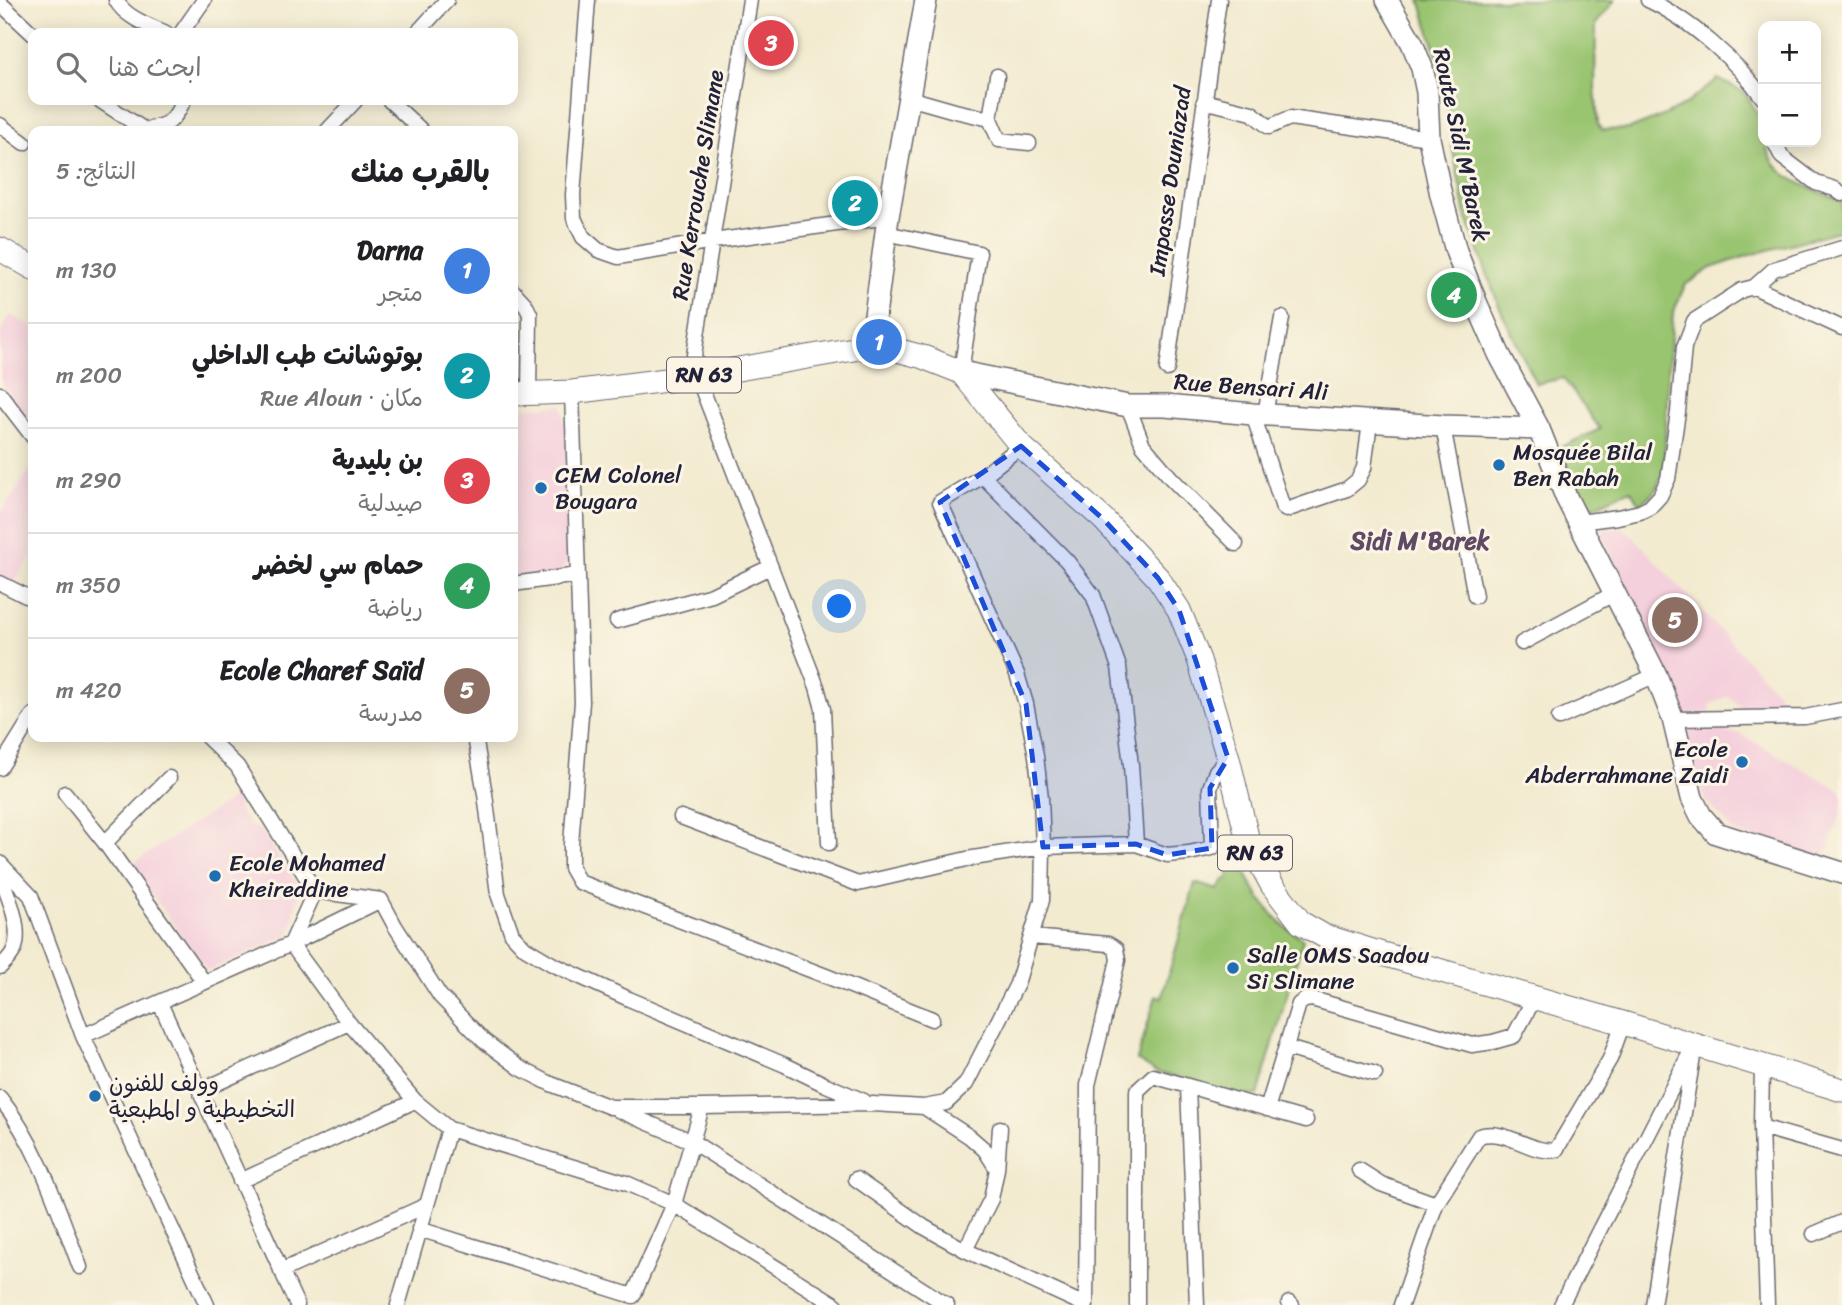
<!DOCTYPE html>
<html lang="ar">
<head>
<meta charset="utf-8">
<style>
	:root { --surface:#fff; --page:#f6f6f6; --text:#202124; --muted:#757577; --line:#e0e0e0; --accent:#0b8043 }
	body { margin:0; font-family:Sriracha,"Playpen Sans Arabic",sans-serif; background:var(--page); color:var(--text); direction:rtl }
	.controls { position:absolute; right:21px; top:21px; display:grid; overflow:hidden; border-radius:14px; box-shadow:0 4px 18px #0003 }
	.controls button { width:63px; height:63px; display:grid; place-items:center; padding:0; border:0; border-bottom:2px solid var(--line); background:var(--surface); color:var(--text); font:35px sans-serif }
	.you { position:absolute; left:840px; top:607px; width:24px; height:24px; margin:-18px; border:5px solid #fff; border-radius:50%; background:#1a73e8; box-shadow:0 0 0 10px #1a73e833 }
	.badge { display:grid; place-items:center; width:46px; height:46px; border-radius:50%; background:var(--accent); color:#fff; font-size:23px; font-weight:700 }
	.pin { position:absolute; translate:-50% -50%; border:4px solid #fff; box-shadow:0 2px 7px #0006 }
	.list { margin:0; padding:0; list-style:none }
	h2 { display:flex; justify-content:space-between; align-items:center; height:91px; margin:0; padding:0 28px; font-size:30px }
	h2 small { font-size:23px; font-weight:400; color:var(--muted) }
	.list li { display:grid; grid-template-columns:46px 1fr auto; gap:21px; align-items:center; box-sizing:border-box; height:105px; padding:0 28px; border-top:2px solid var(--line) }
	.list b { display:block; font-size:26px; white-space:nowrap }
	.list p { margin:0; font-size:23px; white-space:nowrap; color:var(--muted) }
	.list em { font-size:23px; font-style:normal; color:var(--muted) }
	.icon { flex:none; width:38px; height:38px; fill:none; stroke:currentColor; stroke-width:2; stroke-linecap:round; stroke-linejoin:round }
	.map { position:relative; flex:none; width:1842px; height:1305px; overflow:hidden; direction:ltr }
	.search { position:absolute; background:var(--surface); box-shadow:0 4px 18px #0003; left:28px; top:28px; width:490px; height:77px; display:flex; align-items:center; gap:18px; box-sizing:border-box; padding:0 24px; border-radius:14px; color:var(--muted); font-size:26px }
	.panel { position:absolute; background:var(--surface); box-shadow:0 4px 18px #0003; left:28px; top:126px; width:490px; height:616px; border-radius:14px; direction:rtl }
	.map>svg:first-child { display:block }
	.built { fill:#f4cfdc }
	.green { fill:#99c470; stroke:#5e7356; stroke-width:2 }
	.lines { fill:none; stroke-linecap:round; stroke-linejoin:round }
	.street-casing { stroke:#6b686f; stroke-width:17 }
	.secondary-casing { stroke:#6b686f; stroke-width:24 }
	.primary-casing { stroke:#6b686f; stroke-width:25 }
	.street { stroke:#fff; stroke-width:14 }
	.secondary { stroke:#fff; stroke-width:21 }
	.primary { stroke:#fff; stroke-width:23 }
	.marked { fill:#1d4ed8; fill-opacity:0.2; stroke:#1d4ed8; stroke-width:5; stroke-dasharray:14 9; stroke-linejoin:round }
	.poi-dot { fill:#1f6fb2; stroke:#fcf5e5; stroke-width:2.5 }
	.labels { text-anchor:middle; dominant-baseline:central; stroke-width:6; stroke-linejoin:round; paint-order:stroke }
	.shield { fill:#fcf5e5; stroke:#63616e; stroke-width:2 }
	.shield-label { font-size:21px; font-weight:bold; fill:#22223b }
	.street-label { font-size:23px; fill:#22223b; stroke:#fcf5e5 }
	.poi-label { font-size:23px; fill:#22223b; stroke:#fcf5e5; text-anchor:start }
	.neighbourhood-label { font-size:24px; font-weight:bold; fill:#5f4a66; stroke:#fcf5e5 }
</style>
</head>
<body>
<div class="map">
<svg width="1842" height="1305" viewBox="0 0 1842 1305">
	<rect width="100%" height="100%" fill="#fcf5e5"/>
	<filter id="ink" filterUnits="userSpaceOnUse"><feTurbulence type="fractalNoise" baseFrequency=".0143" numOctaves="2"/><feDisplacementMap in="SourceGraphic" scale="14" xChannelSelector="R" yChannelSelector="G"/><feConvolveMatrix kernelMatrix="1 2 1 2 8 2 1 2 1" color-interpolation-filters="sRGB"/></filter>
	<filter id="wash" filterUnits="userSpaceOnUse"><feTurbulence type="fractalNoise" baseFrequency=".00686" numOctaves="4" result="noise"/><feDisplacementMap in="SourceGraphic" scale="28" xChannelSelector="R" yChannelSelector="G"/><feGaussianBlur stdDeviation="1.57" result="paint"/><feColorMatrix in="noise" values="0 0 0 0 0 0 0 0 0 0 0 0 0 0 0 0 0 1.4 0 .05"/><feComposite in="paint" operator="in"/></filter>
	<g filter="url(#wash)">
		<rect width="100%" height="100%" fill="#f2ebd0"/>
		<path class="built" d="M10,315L33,326V426L0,380V335Z
			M562,405L565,425L573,551L557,580L513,583V408Z
			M33,466V554L13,585L0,579V514Z
			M1625,528L1791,707L1744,710L1728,696L1709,705L1711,712L1684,714L1606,545L1602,529Z
			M1717,718L1727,733H1739L1842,791V811L1823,861L1735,832L1705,800L1684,732L1695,723Z
			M238,795V809L250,826L261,830L300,888L290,935L208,971L130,865Z"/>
		<path class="green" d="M1420,0H1615L1596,24L1595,87L1598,124L1602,130L1630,129L1665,115L1686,104L1718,79L1745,93L1763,122V142H1766C1769,178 1815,189 1842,201V230L1750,255L1711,268L1685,285L1673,313L1668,372L1664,469L1656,490L1640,504L1631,490L1589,509L1559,448L1600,429L1563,378L1536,384L1499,306L1466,216L1453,151L1444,78Z
			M1236,853C1247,878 1260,903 1281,923C1287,929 1296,934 1303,939L1258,1095L1243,1096L1156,1072L1137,1060L1156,996L1162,997L1195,883L1218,890L1224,880L1229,878L1225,854Z"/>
	</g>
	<g filter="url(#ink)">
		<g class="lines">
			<g class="street-casing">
				<path id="street" d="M116,0C124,17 150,26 166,33
					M588,0L573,195L574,218L583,237L598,250L618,257L713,241L888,217
					M750,0L694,355L698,376L701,386L817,687L823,709L829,843
					M1648,0C1689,19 1738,62 1763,98
					M0,3L33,34
					M181,33L204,0
					M417,33L447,0
					M997,76L990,119L999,140L1029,143
					M909,98L955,111L990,119
					M99,100L145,130L144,131
					M389,100L420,129
					M1204,101L1252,113L1269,127L1290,118L1429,138
					M0,125L24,143
					M145,130C171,124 172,123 184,100
					M327,131L356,100
					M1777,142L1776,145L1782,157L1816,183L1835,189L1842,194
					M886,233L979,253L961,372
					M1754,287L1842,328
					M513,291L525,304L530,314L529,394
					M1167,369L1219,0
					M572,392L582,702L571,844V868L579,882L826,976L932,1019
					M0,394L33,437
					M1128,406L1143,445L1171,478L1236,544
					M1253,414L1283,508L1286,510L1347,489L1358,480L1364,468L1370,422
					M1265,415L1282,318
					M1443,426L1475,596
					M1021,446L983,476L940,502L1017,674L1026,704L1036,756L1041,798L1043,847L1136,844L1167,855L1189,853L1212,848L1210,788L1216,771L1228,758
					M983,476L1067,561L1093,595L1119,667L1131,765L1136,844
					M1579,522L1618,517L1640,512L1650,507L1660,496L1668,479L1678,412L1684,347L1694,321L1742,290L1754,287L1774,269L1842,248
					M0,583L26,596
					M513,584L578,575
					M617,621L712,595L770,567
					M1522,643L1615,593
					M1559,718L1656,675
					M1673,719L1805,717L1842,710
					M207,737L237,766L315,891L381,900
					M475,737L485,794L498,894L512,934L525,948L552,964L629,999L785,1065L824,1084L864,1101
					M0,768L33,715
					M65,793L105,843L204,982
					M105,843L169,778
					M0,863L31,896L83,1036L207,1305
					M0,875C8,895 23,930 14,950C11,957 5,962 0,967
					M381,900L395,926L440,996L484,1041L520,1068L551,1084L610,1107H702L872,1104L924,1107L946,1103L966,1084L1017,984L1042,900L1043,847L967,859L858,884L681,817
					M1032,937L1108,944L1116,949L1118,960L1088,1085L1086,1305
					M291,944L381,900
					M291,944L315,891
					M160,1003L297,1305
					M83,1036L291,944L349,1023L415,1101L449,1129L626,1183L674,1204L836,1305
					M1287,1048L1375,1074
					M1762,1066L1761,1127L1767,1305
					M1188,1087L1197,1305
					M200,1091L349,1023
					M0,1098C39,1147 58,1209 80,1267
					M924,1107L970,1137L985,1150L997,1169L991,1199L965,1250
					M1267,1109L1299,1004L1305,1000L1312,999L1472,1045L1493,1042L1514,1036L1535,997
					M618,1110L691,1141L947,1305
					M1761,1127L1842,1150
					M997,1169L1000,1128
					M1359,1170L1381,1184L1436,1204
					M856,1179L924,1227L965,1250L1085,1305
					M240,1181L415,1101
					M419,1229L633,1296L674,1204L702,1107
					M1814,1234L1842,1222
					M281,1271L427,1205
					M1289,1303L1292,1305
					M398,1305L449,1129
					M1137,1305V1091L1153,1076L1306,1120
					M1401,1305L1436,1204L1479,1136C1506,1127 1529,1154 1556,1150L1610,1059L1623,1023
					M1561,1305L1694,1045
					M1653,1305L1693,1057"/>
			</g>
			<g class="secondary-casing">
				<path id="secondary" d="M1387,0L1412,43L1422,68L1427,92L1429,138L1441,195L1456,251L1476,302L1499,354L1539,429L1566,497L1656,675L1673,719L1692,798L1701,816L1716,833L1842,873
					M871,346L888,217L926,0
					M961,372L1128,406H1165L1253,414L1443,426L1539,429"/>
			</g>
			<g class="primary-casing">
				<path id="primary" d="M0,249L33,268
					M513,394L572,392L698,376L871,346L893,349L923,357L961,372L1021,446L1103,519L1158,578L1179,610L1199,660L1228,758L1248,841L1272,885L1301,923L1324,936L1379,953L1623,1023L1842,1090"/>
			</g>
			<use href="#street" class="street"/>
			<use href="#secondary" class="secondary"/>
			<use href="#primary" class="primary"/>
		</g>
	</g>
	<path class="marked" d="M1021,446L1103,519L1158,578L1179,610L1228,758L1210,788L1212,848L1167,855L1136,844L1043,847L1026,704L940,502Z"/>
	<g class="poi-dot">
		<circle cx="1499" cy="465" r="7"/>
		<circle cx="541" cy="488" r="7"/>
		<circle cx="1742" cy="762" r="7"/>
		<circle cx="215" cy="876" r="7"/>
		<circle cx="1233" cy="968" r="7"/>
		<circle cx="95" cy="1096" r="7"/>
	</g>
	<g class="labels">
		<g class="shield">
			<rect x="667" y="357.5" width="74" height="35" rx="5"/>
			<rect x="1218" y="835.5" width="74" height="35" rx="5"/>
		</g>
		<g class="shield-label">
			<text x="704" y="375">RN 63</text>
			<text x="1255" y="853">RN 63</text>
		</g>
		<g class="street-label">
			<text transform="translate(1461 145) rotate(78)">Route Sidi M'Barek</text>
			<text transform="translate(1170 181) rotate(-82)">Impasse Douniazad</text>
			<text transform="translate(698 185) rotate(-81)">Rue Kerrouche Slimane</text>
			<text transform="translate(1251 387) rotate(4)">Rue Bensari Ali</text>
		</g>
		<g class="poi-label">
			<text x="1513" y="452">Mosquée Bilal<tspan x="1513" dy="26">Ben Rabah</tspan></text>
			<text x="555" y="475">CEM Colonel<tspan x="555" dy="26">Bougara</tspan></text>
			<text x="1728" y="749" text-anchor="end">Ecole<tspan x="1728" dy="26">Abderrahmane Zaidi</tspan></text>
			<text x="229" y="863">Ecole Mohamed<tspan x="229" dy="26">Kheireddine</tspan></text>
			<text x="1247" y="955">Salle OMS Saadou<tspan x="1247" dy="26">Si Slimane</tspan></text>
			<text x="109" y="1083">وولف للفنون<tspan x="109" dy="26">التخطيطية و المطبعية</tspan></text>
		</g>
		<g class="neighbourhood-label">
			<text x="1420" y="541">Sidi M'Barek</text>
		</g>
	</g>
</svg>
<div class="controls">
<button>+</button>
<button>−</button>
</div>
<div class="you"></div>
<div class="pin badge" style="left:879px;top:342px;background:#3f7fe0">1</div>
<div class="pin badge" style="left:855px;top:203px;background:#0f9aa8">2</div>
<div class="pin badge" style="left:771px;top:43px;background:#e0444e">3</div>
<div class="pin badge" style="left:1454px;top:295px;background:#2e9e5b">4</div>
<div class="pin badge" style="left:1675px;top:620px;background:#8d6e63">5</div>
<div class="search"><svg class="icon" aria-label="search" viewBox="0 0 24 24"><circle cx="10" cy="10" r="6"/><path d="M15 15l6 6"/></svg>ابحث هنا</div>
<section class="panel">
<h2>بالقرب منك<small>النتائج: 5</small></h2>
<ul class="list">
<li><span class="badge" style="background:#3f7fe0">1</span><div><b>Darna</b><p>متجر</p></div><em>130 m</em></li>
<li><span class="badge" style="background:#0f9aa8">2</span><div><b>بوتوشانت طب الداخلي</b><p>مكان · Rue Aloun</p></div><em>200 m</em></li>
<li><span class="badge" style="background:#e0444e">3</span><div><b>بن بليدية</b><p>صيدلية</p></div><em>290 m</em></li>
<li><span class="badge" style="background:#2e9e5b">4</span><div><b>حمام سي لخضر</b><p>رياضة</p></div><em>350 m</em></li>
<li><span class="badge" style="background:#8d6e63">5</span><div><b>Ecole Charef Saïd</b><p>مدرسة</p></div><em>420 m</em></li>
</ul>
</section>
</div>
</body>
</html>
